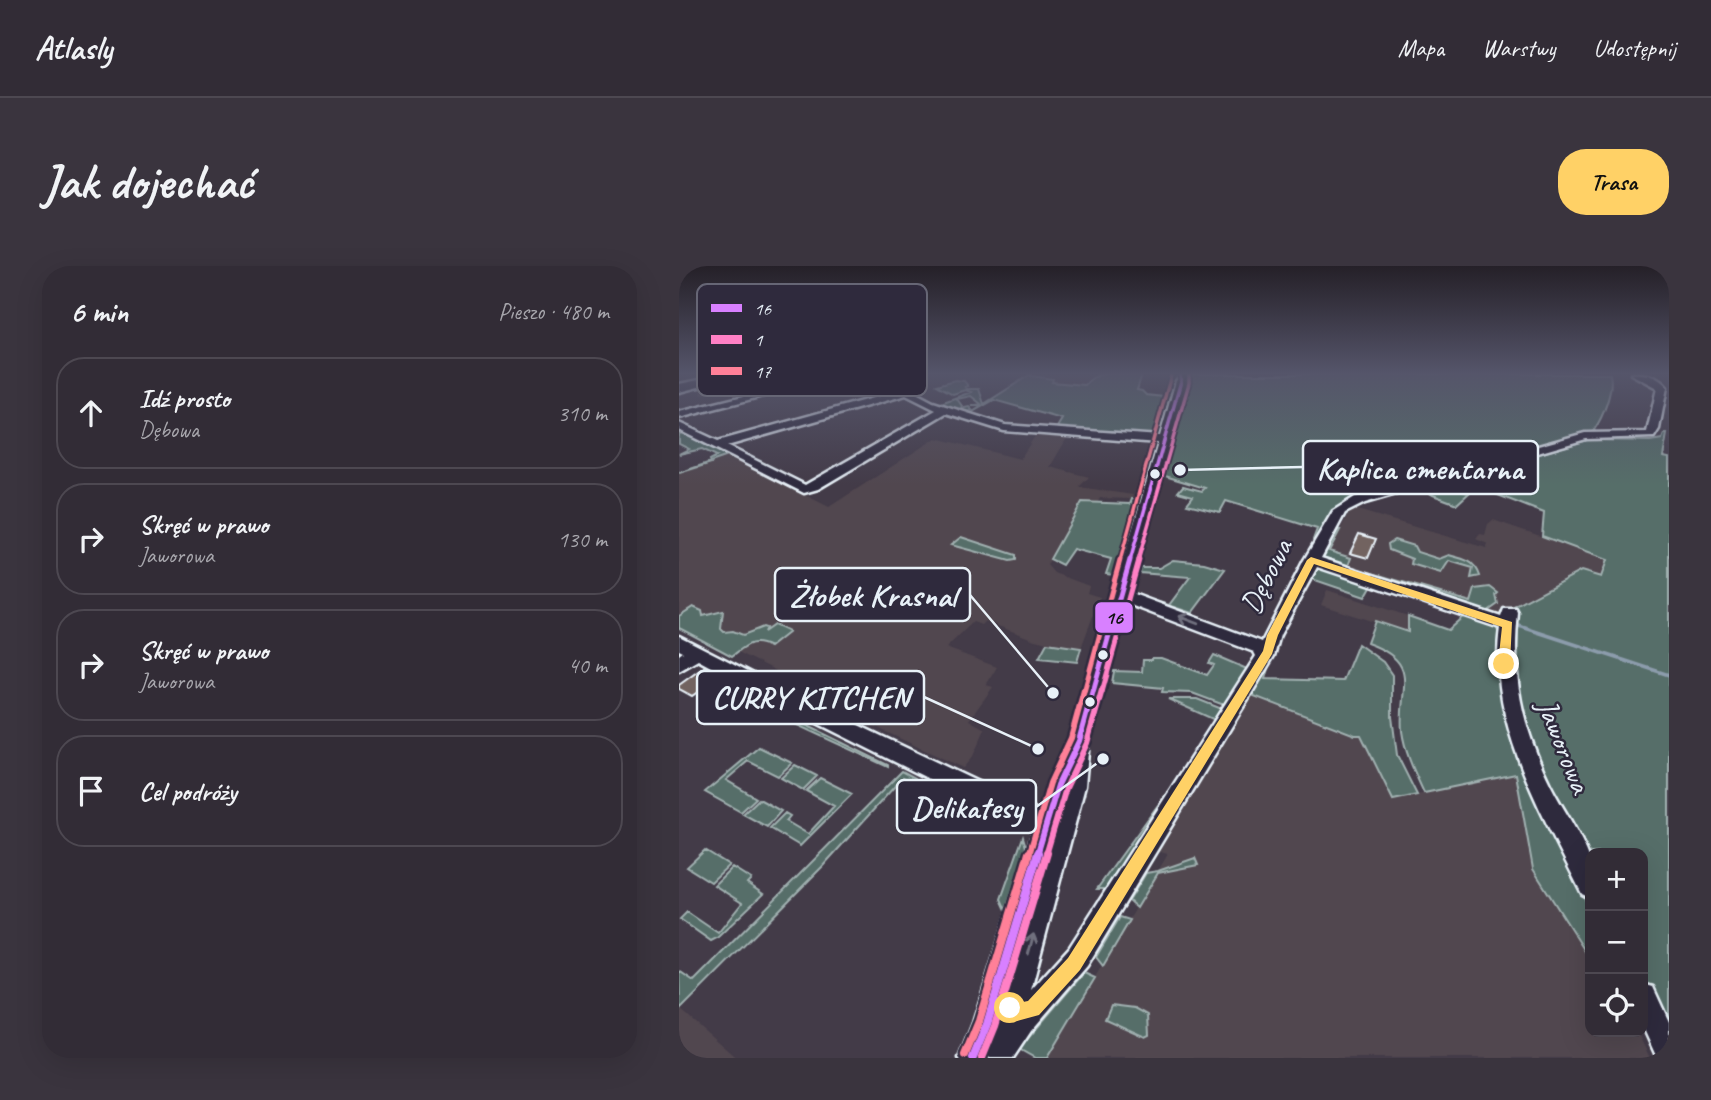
<!DOCTYPE html>
<html lang="pl">
<head>
<meta charset="utf-8">
<style>
	:root { --surface:#322c36; --page:#3a343e; --text:#f1f3f6; --muted:#a8a7ad; --line:#4d4851; --accent:#ffd166 }
	body { margin:0; font-family:Caveat,sans-serif; background:var(--page); color:var(--text) }
	.controls { position:absolute; right:21px; bottom:21px; display:grid; overflow:hidden; border-radius:14px; box-shadow:0 7px 28px #0002 }
	.controls button { width:63px; height:63px; display:grid; place-items:center; padding:0; border:0; border-bottom:2px solid var(--line); background:var(--surface); color:var(--text); font:35px sans-serif }
	.stop { position:absolute; width:21px; height:21px; margin:-16px; border:5px solid #ffd166; border-radius:50%; background:#fff }
	.stop.end { background:#ffd166; border-color:#fff; box-shadow:0 2px 7px #0008 }
	.list { margin:0; padding:0; list-style:none }
	h2 { display:flex; justify-content:space-between; align-items:center; height:91px; margin:0; padding:0 28px; font-size:30px }
	h2 small { font-size:23px; font-weight:400; color:var(--muted) }
	.list li { display:grid; grid-template-columns:46px 1fr auto; gap:21px; align-items:center; box-sizing:border-box; height:112px; margin:0 14px 14px; padding:0 14px; border:2px solid var(--line); border-radius:28px }
	.list b { display:block; font-size:26px; white-space:nowrap }
	.list p { margin:0; font-size:23px; white-space:nowrap; color:var(--muted) }
	.list em { font-size:23px; font-style:normal; color:var(--muted) }
	.icon { flex:none; width:38px; height:38px; fill:none; stroke:currentColor; stroke-width:2; stroke-linecap:round; stroke-linejoin:round }
	.map { position:relative; flex:none; width:990px; height:792px; overflow:hidden; border-radius:28px }
	header { display:flex; align-items:center; gap:42px; box-sizing:border-box; height:98px; padding:0 35px; background:var(--surface); border-bottom:2px solid var(--line) }
	header strong { font-size:33px }
	nav { display:flex; gap:38px; margin-inline-start:auto; font-size:24px }
	.intro { display:flex; align-items:center; justify-content:space-between; box-sizing:border-box; height:168px; padding:0 42px }
	h1 { margin:0; font-size:49px }
	.button { padding:18px 32px; border-radius:28px; background:var(--accent); color:#111; font-size:24px; font-weight:700 }
	main { display:flex; gap:42px; padding:0 42px }
	aside { flex:1; background:var(--surface); border-radius:28px; box-shadow:0 7px 28px #0002 }
	.map>svg:first-child { display:block }
	.built { fill:#51474f }
	.green { fill:#576e69; stroke:#a0b0b0; stroke-width:2 }
	.lines { fill:none; stroke-linecap:round; stroke-linejoin:round }
	.stream { stroke:#8c9cac; stroke-width:3.5 }
	.building { fill:#726360; stroke:#e8f1f8; stroke-width:2 }
	.minor-casing { stroke:#e8f1f8; stroke-width:5 }
	.major-casing { stroke:#e8f1f8; stroke-width:5 }
	.minor { fill:#2f2a3d; fill-rule:evenodd }
	.major { fill:#2f2a3d; fill-rule:evenodd }
	.bus-1-far3-casing { stroke:#2f2a3d; stroke-width:7 }
	.bus-1-far2-casing { stroke:#2f2a3d; stroke-width:10 }
	.bus-1-far1-casing { stroke:#2f2a3d; stroke-width:11 }
	.bus-1-casing { stroke:#2f2a3d; stroke-width:13 }
	.bus-2-far3-casing { stroke:#2f2a3d; stroke-width:7 }
	.bus-2-far2-casing { stroke:#2f2a3d; stroke-width:10 }
	.bus-2-far1-casing { stroke:#2f2a3d; stroke-width:11 }
	.bus-2-casing { stroke:#2f2a3d; stroke-width:13 }
	.bus-3-far3-casing { stroke:#2f2a3d; stroke-width:7 }
	.bus-3-far2-casing { stroke:#2f2a3d; stroke-width:10 }
	.bus-3-far1-casing { stroke:#2f2a3d; stroke-width:11 }
	.bus-3-casing { stroke:#2f2a3d; stroke-width:13 }
	.bus-1-far3 { stroke:#d880ff; stroke-width:3.5 }
	.bus-1-far2 { stroke:#d880ff; stroke-width:5 }
	.bus-1-far1 { stroke:#d880ff; stroke-width:6 }
	.bus-1 { stroke:#d880ff; stroke-width:8 }
	.bus-2-far3 { stroke:#ff80c5; stroke-width:3.5 }
	.bus-2-far2 { stroke:#ff80c5; stroke-width:5 }
	.bus-2-far1 { stroke:#ff80c5; stroke-width:6 }
	.bus-2 { stroke:#ff80c5; stroke-width:8 }
	.bus-3-far3 { stroke:#ff8098; stroke-width:3.5 }
	.bus-3-far2 { stroke:#ff8098; stroke-width:5 }
	.bus-3-far1 { stroke:#ff8098; stroke-width:6 }
	.bus-3 { stroke:#ff8098; stroke-width:8 }
	.oneway { stroke:#70707e }
	.route { fill:#ffd166 }
	.bus-dot { fill:#e8f1f8; stroke:#2f2a3d; stroke-width:2.5 }
	.labels { text-anchor:middle; dominant-baseline:central; stroke-width:5; stroke-linejoin:round; paint-order:stroke }
	.street-label { font-size:30px; fill:#e8f1f8; stroke:#2f2a3d }
	.key { fill:#2f2a3d; stroke:#666675; stroke-width:2 }
	.key-label { font-size:19px; fill:#e8f1f8 }
	.leader { fill:none; stroke:#e8f1f8; stroke-width:2.5 }
	.callout-dot { fill:#e8f1f8; stroke:#2f2a3d; stroke-width:2.5 }
	.callout { fill:#2f2a3d; stroke:#e8f1f8; stroke-width:2.5 }
	.callout-label { font-size:32px; text-anchor:middle; font-weight:bold; fill:#e8f1f8 }
	.line-badge { stroke:#2f2a3d; stroke-width:2.5 }
	.pale-badge-label { font-size:19px; text-anchor:middle; font-weight:bold; fill:#111 }
</style>
</head>
<body>
<header>
<strong>Atlasly</strong>
<nav><a>Mapa</a><a>Warstwy</a><a>Udostępnij</a></nav>
</header>
<div class="intro"><h1>Jak dojechać</h1><a class="button">Trasa</a></div>
<main>
<aside>
<h2>6 min<small>Pieszo · 480 m</small></h2>
<ul class="list">
<li><svg class="icon" aria-label="ahead" viewBox="0 0 24 24"><path d="M12 20V5M6 11l6-6 6 6"/></svg><div><b>Idź prosto</b><p>Dębowa</p></div><em>310 m</em></li>
<li><svg class="icon" aria-label="right" viewBox="0 0 24 24"><path d="M7 20v-9h11M14 6l5 5-5 5"/></svg><div><b>Skręć w prawo</b><p>Jaworowa</p></div><em>130 m</em></li>
<li><svg class="icon" aria-label="right" viewBox="0 0 24 24"><path d="M7 20v-9h11M14 6l5 5-5 5"/></svg><div><b>Skręć w prawo</b><p>Jaworowa</p></div><em>40 m</em></li>
<li><svg class="icon" aria-label="arrive" viewBox="0 0 24 24"><path d="M6 21V4h12l-3 4 3 4H6"/></svg><div><b>Cel podróży</b></div></li>
</ul>
</aside>
<div class="map">
<svg width="990" height="792" viewBox="0 0 990 792">
	<rect width="100%" height="100%" fill="#433b48"/>
	<filter id="ink" filterUnits="userSpaceOnUse"><feTurbulence type="fractalNoise" baseFrequency=".0143" numOctaves="2"/><feDisplacementMap in="SourceGraphic" scale="14" xChannelSelector="R" yChannelSelector="G"/><feConvolveMatrix kernelMatrix="1 2 1 2 8 2 1 2 1" color-interpolation-filters="sRGB"/></filter>
	<g filter="url(#ink)">
		<path class="built" d="M354,108H421L412,111L406,119L372,116L374,113L350,110Z
			M67,109L72,118L23,129L19,121L0,127V124Z
			M356,170L388,172L371,201L410,211L400,221L454,229L453,233L421,232L419,236H403L368,299L375,307L410,320L408,327L421,331L402,382L381,380L356,374L306,355L302,359L294,356L267,382L318,401L307,419L314,421L290,454L306,463L294,490L284,502L205,465L164,443L167,439L0,357V207L49,190L150,241L257,172L341,193Z
			M675,243L807,282L809,278L797,273L801,268L806,269L809,258L814,254L929,293L922,311L902,305L814,351L792,336L668,300L671,292L650,285L670,247Z
			M648,324L729,350L730,367L642,339Z
			M570,428L676,469H682L714,534L837,508L854,603L911,693V766H958L971,792H368L489,588L476,585Z
			M0,742L54,789L57,792H0Z"/>
		<path class="green" d="M352,108V110L374,113L373,116L406,119C418,102 444,108 463,108L458,124L463,125L467,129L486,131L473,170L377,163L383,153L315,134L292,147L303,140H292L302,138L292,130L278,133L283,140L281,143L290,141L293,144L287,147L259,138L292,126L286,124L274,128L258,119L276,114L285,115L289,120L286,121L287,123H300L305,138Z
			M513,108H931C935,124 924,151 915,164L917,167L675,232L654,246L637,275L634,274L638,263L547,235L541,246L508,238L514,230L499,226L504,220L523,225L526,222L486,210Z
			M5,167L49,190L0,207L32,197L31,194L38,190L23,183L0,188L10,183L0,178V168Z
			M985,168H988L984,191L990,192V770L964,715V587H911V606L845,464L827,345L902,305L922,311L928,294L863,270L865,247L775,212L909,174L971,175L983,173Z
			M769,214L781,219L780,224L790,227L778,238L754,229L743,222Z
			M453,233H457L434,309L427,308L432,293L394,283L383,299L371,293L403,236L451,238Z
			M658,264H661L650,285L672,292L669,300L792,336L796,323L811,321L819,327L817,329L819,338L805,348L642,296Z
			M282,271L337,289V294L331,295L272,279Z
			M715,274L735,280L738,286L760,293L770,289C786,293 796,295 801,310L792,312L794,302L770,295L762,307L732,298L733,293L710,284L709,278Z
			M494,294L525,297L546,303L513,347L476,335L490,339L511,311L461,307L462,302H480Z
			M640,300L694,317L686,331L633,313Z
			M14,341L23,345L24,350L44,345L42,363L45,366L54,365L64,369L84,361L87,362L85,366L95,359L110,366L91,381C73,372 68,379 53,390L0,362V350Z
			M787,348L814,357L819,365L817,397L823,438L839,486L911,644V693L854,603L837,508L745,527C736,507 726,487 723,465C719,421 744,397 688,377L696,355L729,366V350L769,364Z
			M368,377L402,382L398,396L360,392Z
			M679,378L704,396L713,409V451L718,489L738,529L714,534L682,469H676L570,428L590,399L586,413L664,415Z
			M535,389L568,403L545,439L513,427L483,426L484,422L433,417L435,405L463,406L464,394H473V392H482L528,409L535,399L530,397Z
			M489,433H518L543,443L536,454Z
			M121,456L209,499V501L118,459Z
			M80,481L113,497L99,510L69,495L47,514L77,532L62,546L26,526Z
			M116,499L138,510L124,524L102,512Z
			M223,505L236,512L228,527L229,514L224,511L143,601L1,744L0,705L15,715Z
			M141,512L173,528L121,580L91,562L106,547L111,550L107,555L129,568L155,540L127,525Z
			M80,533L102,545L88,561L64,548Z
			M479,539L482,540L427,623H418Z
			M344,571L347,581L327,644L322,633Z
			M26,584L50,599L32,616L8,601Z
			M516,592L519,599L479,607L458,642L450,635L467,607L479,605Z
			M53,601L72,613L68,617L84,628L38,672L32,675L1,653L8,646L39,667L63,637L35,619Z
			M441,651L451,654L424,700L417,691Z
			M405,707L416,712L368,792H356L340,783Z
			M432,739L456,742L469,749L470,769L466,771L426,753Z"/>
		<g class="lines">
			<path class="stream" d="M840,360L990,409"/>
		</g>
		<path class="building" d="M680,268L697,273L689,292L671,287Z
			M25,401L41,410L13,430L0,423V419Z"/>
		<g class="lines">
			<g class="minor-casing">
				<path id="minor" d="M154,108H169L0,152V146Z
					M190,108H201L254,136L326,159L481,170L497,115L503,108H512L507,116L449,326L583,376L625,294L654,245L676,231L906,167L968,166L978,122L952,108C966,107 979,110 988,121L980,163L975,171L907,173L686,237L666,247L642,292L822,351L825,343H837L839,347C832,410 843,461 871,518C883,542 903,570 911,594C914,605 911,621 911,632L903,628C863,546 808,457 821,362L638,301L601,369L595,390L408,700L352,765L334,792H311L309,789L308,792H280L294,757L354,565L102,439L19,394L0,405V389L4,386L0,384V370L116,429L360,545L369,519L390,478L479,177L325,165L267,147L139,223L125,227L0,164V157L39,175L219,125ZM227,129L257,144L126,219L48,180ZM446,337L575,386L577,390L390,682L352,724L406,520L410,475Z
					M964,718L974,721L990,756V792H978L964,761Z"/>
			</g>
			<g class="major-casing">
				<path id="major" d="M50,108H70L0,126V118Z"/>
			</g>
			<use href="#minor" class="minor"/>
			<use href="#major" class="major"/>
			<g class="bus-1-far3-casing">
				<path id="bus-1-far3" d="M451,295L502,115L501,108"/>
			</g>
			<g class="bus-1-far2-casing">
				<path id="bus-1-far2" d="M414,426L451,294"/>
			</g>
			<g class="bus-1-far1-casing">
				<path id="bus-1-far1" d="M358,589L379,519L400,475L414,424"/>
			</g>
			<g class="bus-1-casing">
				<path id="bus-1" d="M294,792L308,758L359,587"/>
			</g>
			<g class="bus-2-far3-casing">
				<path id="bus-2-far3" d="M459,295L510,117V108"/>
			</g>
			<g class="bus-2-far2-casing">
				<path id="bus-2-far2" d="M423,426L460,294"/>
			</g>
			<g class="bus-2-far1-casing">
				<path id="bus-2-far1" d="M367,589L387,522L408,477L423,424"/>
			</g>
			<g class="bus-2-casing">
				<path id="bus-2" d="M303,792L316,760L368,587"/>
			</g>
			<g class="bus-3-far3-casing">
				<path id="bus-3-far3" d="M441,295L492,109"/>
			</g>
			<g class="bus-3-far2-casing">
				<path id="bus-3-far2" d="M405,426L441,294"/>
			</g>
			<g class="bus-3-far1-casing">
				<path id="bus-3-far1" d="M350,589L371,517L392,472L405,424"/>
			</g>
			<g class="bus-3-casing">
				<path id="bus-3" d="M286,789L300,755L350,587"/>
			</g>
			<use href="#bus-1-far3" class="bus-1-far3"/>
			<use href="#bus-1-far2" class="bus-1-far2"/>
			<use href="#bus-1-far1" class="bus-1-far1"/>
			<use href="#bus-1" class="bus-1"/>
			<use href="#bus-2-far3" class="bus-2-far3"/>
			<use href="#bus-2-far2" class="bus-2-far2"/>
			<use href="#bus-2-far1" class="bus-2-far1"/>
			<use href="#bus-2" class="bus-2"/>
			<use href="#bus-3-far3" class="bus-3-far3"/>
			<use href="#bus-3-far2" class="bus-3-far2"/>
			<use href="#bus-3-far1" class="bus-3-far1"/>
			<use href="#bus-3" class="bus-3"/>
		</g>
		<defs><path id="oneway-shaft" d="M-6 0H5M1.5-3L5.5 0L1.5 3" fill="none" stroke-width="1.6" stroke-linecap="round" stroke-linejoin="round" transform="scale(1.75)"/></defs>
		<g class="oneway">
			<use href="#oneway-shaft" transform="translate(509 354) rotate(-159)"/>
			<use href="#oneway-shaft" transform="translate(352 678) rotate(-75)"/>
		</g>
	</g>
	<linearGradient id="sky" x2="0" y2="1"><stop stop-color="#252028"/><stop offset="0.49" stop-color="#55556a"/><stop offset="1" stop-color="#55556a" stop-opacity="0"/></linearGradient>
	<rect width="990" height="219" fill="url(#sky)"/>
	<path class="route" d="M632,291L833,356L831,398L825,402L819,398L823,361L635,298L599,369L593,388L401,704L360,749L338,755L325,748L322,742L325,736L331,733L339,737L349,735L389,692L584,385L588,369L628,294Z"/>
	<g class="bus-dot">
		<circle cx="476" cy="208" r="6"/>
		<circle cx="424" cy="389" r="6"/>
		<circle cx="411" cy="436" r="6"/>
	</g>
	<g class="labels">
		<g class="street-label">
			<text transform="translate(587 310) rotate(-63)">Dębowa</text>
			<text transform="translate(885 480) rotate(68)">Jaworowa</text>
		</g>
	</g>
	<rect x="18" y="18" width="230" height="112" rx="10" class="key"/>
	<rect x="32" y="38" width="31" height="8" fill="#d880ff"/>
	<rect x="32" y="69" width="31" height="9" fill="#ff80c5"/>
	<rect x="32" y="101" width="31" height="8" fill="#ff8098"/>
	<g class="key-label">
		<text x="75" y="49">16</text>
		<text x="75" y="80">1</text>
		<text x="75" y="112">17</text>
	</g>
	<path class="leader" d="M501 204L624 201M374 427L291 329M359 483L245 431M424 493L357 541"/>
	<g class="callout-dot">
		<circle cx="501" cy="204" r="7"/>
		<circle cx="374" cy="427" r="7"/>
		<circle cx="359" cy="483" r="7"/>
		<circle cx="424" cy="493" r="7"/>
	</g>
	<g class="callout">
		<rect x="624" y="175" width="235" height="53" rx="7"/>
		<rect x="96" y="302" width="195" height="53" rx="7"/>
		<rect x="18" y="405" width="227" height="53" rx="7"/>
		<rect x="218" y="514" width="139" height="53" rx="7"/>
	</g>
	<g class="callout-label">
		<text x="741" y="213">Kaplica cmentarna</text>
		<text x="194" y="340">Żłobek Krasnal</text>
		<text x="132" y="442">CURRY KITCHEN</text>
		<text x="288" y="552">Delikatesy</text>
	</g>
	<rect class="line-badge" x="415" y="335" width="40" height="33" rx="7" fill="#d880ff"/>
	<g class="pale-badge-label">
		<text x="435" y="358">16</text>
	</g>
</svg>
<div class="controls">
<button>+</button>
<button>−</button>
<button><svg class="icon" aria-label="locate" viewBox="0 0 24 24"><circle cx="12" cy="12" r="6"/><path d="M12 2v4M12 18v4M2 12h4M18 12h4"/></svg></button>
</div>
<div class="stop" style="left:331px;top:742px"></div>
<div class="stop end" style="left:825px;top:398px"></div>
</div>
</main>
</body>
</html>
